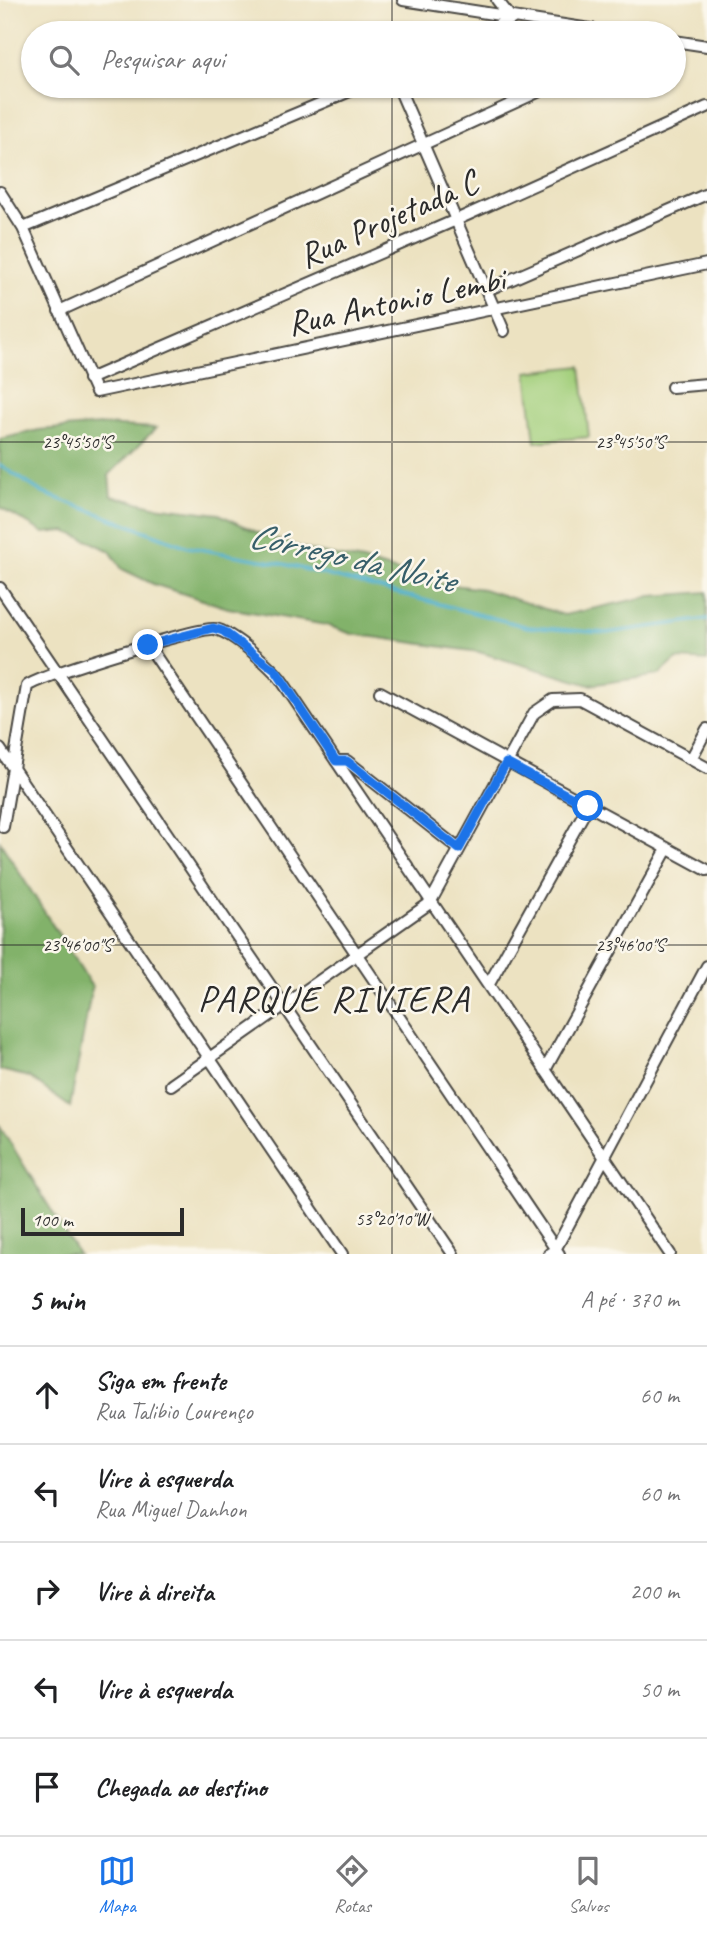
<!DOCTYPE html>
<html lang="pt">
<head>
<meta charset="utf-8">
<style>
	:root { --surface:#fff; --page:#f2f2f2; --text:#202124; --muted:#757577; --line:#e0e0e0; --accent:#1a73e8 }
	body { margin:0; font-family:Caveat,sans-serif; background:var(--page); color:var(--text) }
	.scale { position:absolute; left:21px; bottom:18px; width:163px; box-sizing:border-box; padding-left:7px; border:4px solid #2b2b2b; border-top:0; font-size:19px; line-height:24px; white-space:nowrap; color:#2b2b2b; -webkit-text-stroke:5px #fbf7ec; paint-order:stroke }
	.stop { position:absolute; width:21px; height:21px; margin:-16px; border:5px solid #1a73e8; border-radius:50%; background:#fff }
	.stop.end { background:#1a73e8; border-color:#fff; box-shadow:0 2px 7px #0008 }
	.list { margin:0; padding:0; list-style:none }
	h2 { display:flex; justify-content:space-between; align-items:center; height:91px; margin:0; padding:0 28px; font-size:30px }
	h2 small { font-size:23px; font-weight:400; color:var(--muted) }
	.list li { display:grid; grid-template-columns:46px 1fr auto; gap:21px; align-items:center; box-sizing:border-box; height:98px; padding:0 28px; border-top:2px solid var(--line) }
	.list b { display:block; font-size:26px; white-space:nowrap }
	.list p { margin:0; font-size:23px; white-space:nowrap; color:var(--muted) }
	.list em { font-size:23px; font-style:normal; color:var(--muted) }
	.icon { flex:none; width:38px; height:38px; fill:none; stroke:currentColor; stroke-width:2; stroke-linecap:round; stroke-linejoin:round }
	.map { position:relative; flex:none; width:707px; height:1254px; overflow:hidden }
	.search { position:absolute; background:var(--surface); box-shadow:0 2px 5px #0004; left:21px; right:21px; top:21px; height:77px; display:flex; align-items:center; gap:18px; box-sizing:border-box; padding:0 24px; border-radius:38px; color:var(--muted); font-size:26px }
	.sheet { height:581px; background:var(--surface) }
	nav { display:flex; justify-content:space-around; align-items:center; box-sizing:border-box; height:98px; border-top:2px solid var(--line); background:var(--surface); font-size:19px; color:var(--muted) }
	nav a { display:grid; justify-items:center; gap:4px }
	nav .on { color:var(--accent) }
	.map>svg:first-child { display:block }
	.green { fill:#a3cf7b; stroke:#677d53; stroke-width:2 }
	.forest { fill:#82b26b; stroke:#566e4b; stroke-width:2 }
	.lines { fill:none; stroke-linecap:round; stroke-linejoin:round }
	.stream { stroke:#49adc9; stroke-width:3.5 }
	.minor-casing { stroke:#484642; stroke-width:14 }
	.minor { stroke:#fff; stroke-width:10 }
	.route { stroke:#1a73e8; stroke-width:9 }
	.ticks { fill:none; stroke:#2b2b2b; stroke-width:2; stroke-opacity:0.45 }
	.labels { text-anchor:middle; dominant-baseline:central; stroke-width:5; stroke-linejoin:round; paint-order:stroke }
	.street-label { font-size:35px; fill:#2b2b2b; stroke:#fbf7ec }
	.water-label { font-size:37px; font-style:italic; fill:#375f6a; stroke:#fbf7ec }
	.neighbourhood-label { font-size:37px; letter-spacing:2px; fill:#2b2b2b; stroke:#fbf7ec }
	.ticks-label { font-size:18px; text-anchor:middle; fill:#2b2b2b; stroke:#fbf7ec; stroke-width:5; stroke-linejoin:round; paint-order:stroke }
</style>
</head>
<body>
<div class="map">
<svg width="707" height="1254" viewBox="0 0 707 1254">
	<rect width="100%" height="100%" fill="#fbf7ec"/>
	<filter id="ink" filterUnits="userSpaceOnUse"><feTurbulence type="fractalNoise" baseFrequency=".0143" numOctaves="2"/><feDisplacementMap in="SourceGraphic" scale="14" xChannelSelector="R" yChannelSelector="G"/><feConvolveMatrix kernelMatrix="1 2 1 2 8 2 1 2 1" color-interpolation-filters="sRGB"/></filter>
	<filter id="wash" filterUnits="userSpaceOnUse"><feTurbulence type="fractalNoise" baseFrequency=".00686" numOctaves="4" result="noise"/><feDisplacementMap in="SourceGraphic" scale="28" xChannelSelector="R" yChannelSelector="G"/><feGaussianBlur stdDeviation="1.57" result="paint"/><feColorMatrix in="noise" values="0 0 0 0 0 0 0 0 0 0 0 0 0 0 0 0 0 1.4 0 .05"/><feComposite in="paint" operator="in"/></filter>
	<g filter="url(#wash)">
		<rect width="100%" height="100%" fill="#ece2c1"/>
		<path class="green" d="M581,366L589,437L535,442L527,372Z"/>
		<path class="forest" d="M101,425L156,428L109,475L111,496L154,506L219,514L263,535L315,552L363,561L438,583L483,589L564,615L651,596L707,592V661L677,659L659,675L590,685L479,652L352,634L326,625L228,608L153,584L122,569L110,551L92,542L65,531L44,533L0,507V439L39,430Z
			M0,842L92,987L70,1107L29,1077L0,1070Z
			M0,1126L78,1254H0Z"/>
		<g class="lines">
			<path class="stream" d="M0,465L43,493L188,547L284,564L528,627L606,633L707,619"/>
		</g>
	</g>
	<g filter="url(#ink)">
		<g class="lines">
			<g class="minor-casing">
				<path id="minor" d="M403,0L616,33
					M480,33L512,19L497,0
					M674,41L707,46
					M398,86L504,331
					M0,192L23,228L96,392L707,264
					M23,228L362,86
					M487,290L707,194
					M59,311L551,86
					M89,379L456,220L707,107
					M672,387L707,384
					M0,588L453,1254
					M148,645L559,1254
					M380,692L707,870
					M0,749L342,1254
					M691,759L707,729
					M336,761H347L459,849
					M3,827L27,686C42,675 201,626 215,629C232,632 272,667 282,681L670,1254
					M489,984L588,806
					M545,1070L667,849
					M171,1085L430,903L534,713L553,700L580,699L707,768
					M549,1254L555,1250L707,966"/>
			</g>
			<use href="#minor" class="minor"/>
		</g>
	</g>
	<g class="lines" filter="url(#ink)">
		<path class="route" d="M148,645L213,628L223,631L276,671L336,761H347L459,849L506,763L588,806"/>
	</g>
	<path class="ticks" d="M392,0V33M392,86V1254M0,442H707M0,945H707"/>
	<g class="labels">
		<g class="street-label">
			<text transform="translate(388 219) rotate(-24)">Rua Projetada C</text>
			<text transform="translate(396 301) rotate(-12)">Rua Antonio Lembi</text>
		</g>
		<g class="water-label">
			<text transform="translate(352 557) rotate(13)">Córrego da Noite</text>
		</g>
		<g class="neighbourhood-label">
			<text x="334" y="998">PARQUE RIVIERA</text>
		</g>
	</g>
	<g class="ticks-label">
		<text x="77" y="448">23°45'50"S</text>
		<text x="630" y="448">23°45'50"S</text>
		<text x="77" y="951">23°46'00"S</text>
		<text x="630" y="951">23°46'00"S</text>
		<text x="392" y="1225">53°20'10"W</text>
	</g>
</svg>
<div class="scale">100 m</div>
<div class="stop" style="left:588px;top:806px"></div>
<div class="stop end" style="left:148px;top:645px"></div>
<div class="search"><svg class="icon" aria-label="search" viewBox="0 0 24 24"><circle cx="10" cy="10" r="6"/><path d="M15 15l6 6"/></svg>Pesquisar aqui</div>
</div>
<section class="sheet">
<h2>5 min<small>A pé · 370 m</small></h2>
<ul class="list">
<li><svg class="icon" aria-label="ahead" viewBox="0 0 24 24"><path d="M12 20V5M6 11l6-6 6 6"/></svg><div><b>Siga em frente</b><p>Rua Talibio Lourenço</p></div><em>60 m</em></li>
<li><svg class="icon" aria-label="left" viewBox="0 0 24 24"><path d="M17 20v-9H6M10 6l-5 5 5 5"/></svg><div><b>Vire à esquerda</b><p>Rua Miguel Danhon</p></div><em>60 m</em></li>
<li><svg class="icon" aria-label="right" viewBox="0 0 24 24"><path d="M7 20v-9h11M14 6l5 5-5 5"/></svg><div><b>Vire à direita</b></div><em>200 m</em></li>
<li><svg class="icon" aria-label="left" viewBox="0 0 24 24"><path d="M17 20v-9H6M10 6l-5 5 5 5"/></svg><div><b>Vire à esquerda</b></div><em>50 m</em></li>
<li><svg class="icon" aria-label="arrive" viewBox="0 0 24 24"><path d="M6 21V4h12l-3 4 3 4H6"/></svg><div><b>Chegada ao destino</b></div></li>
</ul>
</section>
<nav>
<a class="on"><svg class="icon" aria-label="map" viewBox="0 0 24 24"><path d="M3 6l6-2 6 2 6-2v14l-6 2-6-2-6 2zM9 4v14M15 6v14"/></svg>Mapa</a>
<a><svg class="icon" aria-label="directions" viewBox="0 0 24 24"><path d="M12 3l9 9-9 9-9-9zM9 14v-3h6M13 9l2 2-2 2"/></svg>Rotas</a>
<a><svg class="icon" aria-label="saved" viewBox="0 0 24 24"><path d="M7 4h10v16l-5-4-5 4z"/></svg>Salvos</a>
</nav>
</body>
</html>
